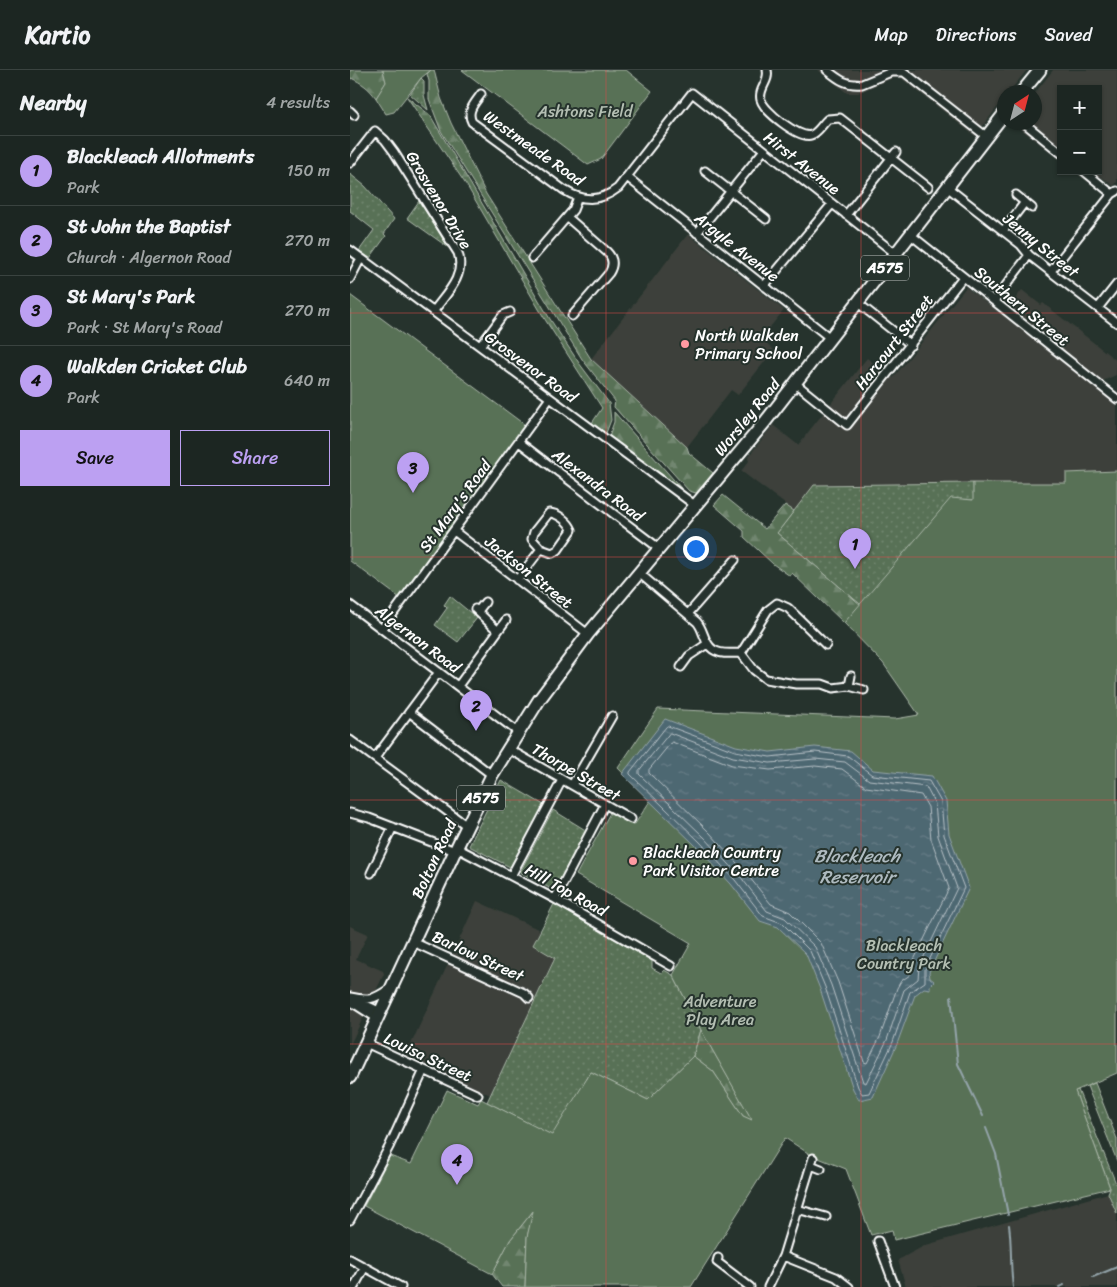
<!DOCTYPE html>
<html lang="en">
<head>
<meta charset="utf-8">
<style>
	:root { --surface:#1c2622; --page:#252e2a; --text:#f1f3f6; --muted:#a0a5a5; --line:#3a4340; --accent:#bca0f2 }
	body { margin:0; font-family:Sriracha,sans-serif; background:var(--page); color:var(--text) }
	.controls { position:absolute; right:15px; top:15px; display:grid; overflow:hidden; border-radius:0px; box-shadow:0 1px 4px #0004 }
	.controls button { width:45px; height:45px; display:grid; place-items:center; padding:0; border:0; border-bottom:1px solid var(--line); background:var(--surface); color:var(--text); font:25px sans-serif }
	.compass { position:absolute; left:647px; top:15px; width:45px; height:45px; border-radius:50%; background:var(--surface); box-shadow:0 1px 4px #0004; rotate:36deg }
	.you { position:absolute; left:345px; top:478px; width:18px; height:18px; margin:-12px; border:4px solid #fff; border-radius:50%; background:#1a73e8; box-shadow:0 0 0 8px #1a73e833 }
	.badge { display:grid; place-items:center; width:32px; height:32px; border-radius:50%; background:var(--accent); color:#111; font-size:16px; font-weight:700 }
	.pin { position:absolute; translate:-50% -41px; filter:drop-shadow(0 1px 2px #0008) }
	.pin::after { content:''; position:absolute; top:26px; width:18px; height:15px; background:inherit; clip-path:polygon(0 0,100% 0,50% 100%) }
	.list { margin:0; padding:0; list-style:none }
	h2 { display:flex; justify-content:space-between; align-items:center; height:65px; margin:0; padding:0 20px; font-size:21px }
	h2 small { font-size:16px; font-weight:400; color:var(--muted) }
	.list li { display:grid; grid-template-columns:32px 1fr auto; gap:15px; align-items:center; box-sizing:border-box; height:70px; padding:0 20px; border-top:1px solid var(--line) }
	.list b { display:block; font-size:19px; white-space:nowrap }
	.list p { margin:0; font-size:16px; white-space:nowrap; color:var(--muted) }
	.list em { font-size:16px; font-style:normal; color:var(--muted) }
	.actions { display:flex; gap:10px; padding:15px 20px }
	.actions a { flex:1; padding:11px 0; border:1px solid var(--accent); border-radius:0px; text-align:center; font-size:18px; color:var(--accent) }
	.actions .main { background:var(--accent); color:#111 }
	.map { position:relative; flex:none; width:767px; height:1217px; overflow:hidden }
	header { display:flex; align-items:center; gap:30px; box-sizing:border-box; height:70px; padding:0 25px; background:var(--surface); border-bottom:1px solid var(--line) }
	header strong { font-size:24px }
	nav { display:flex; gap:28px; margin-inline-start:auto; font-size:18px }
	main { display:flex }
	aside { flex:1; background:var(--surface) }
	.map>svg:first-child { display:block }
	.built { fill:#3c413b }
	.grass { fill:url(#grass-dots); stroke:#acb8aa }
	.forest { fill:url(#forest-firs); stroke:#acb8aa }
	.park { fill:#587156; stroke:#acb8aa }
	.water { fill:url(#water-ripples); stroke:#94a4aa }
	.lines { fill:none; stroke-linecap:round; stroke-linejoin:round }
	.shore { stroke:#b8c2c7; stroke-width:1 }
	.stream { stroke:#94a4aa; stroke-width:2 }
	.street-casing { stroke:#fff; stroke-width:11 }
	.primary-casing { stroke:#fff; stroke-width:15 }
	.street { stroke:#26332d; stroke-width:7 }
	.primary { stroke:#26332d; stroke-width:11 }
	.grid { fill:none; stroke:#dc4848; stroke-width:1; stroke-opacity:0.55 }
	.poi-dot { fill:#ff9aa2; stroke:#26332d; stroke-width:2 }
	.labels { text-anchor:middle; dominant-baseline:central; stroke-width:4; stroke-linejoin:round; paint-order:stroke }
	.shield { fill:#26332d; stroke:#bec2c0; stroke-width:1 }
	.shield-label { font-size:15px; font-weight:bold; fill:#fff }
	.park-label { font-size:16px; fill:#b4bfb3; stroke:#26332d }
	.street-label { font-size:16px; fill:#fff; stroke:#26332d }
	.poi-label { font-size:16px; fill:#fff; stroke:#26332d; text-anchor:start }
	.water-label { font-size:18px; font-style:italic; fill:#afbbc0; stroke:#26332d }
</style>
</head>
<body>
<header>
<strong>Kartio</strong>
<nav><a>Map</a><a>Directions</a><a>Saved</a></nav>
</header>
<main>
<aside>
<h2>Nearby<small>4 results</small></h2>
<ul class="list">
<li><span class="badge">1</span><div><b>Blackleach Allotments</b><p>Park</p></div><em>150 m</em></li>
<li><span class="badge">2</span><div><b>St John the Baptist</b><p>Church · Algernon Road</p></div><em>270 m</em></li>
<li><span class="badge">3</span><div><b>St Mary's Park</b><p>Park · St Mary's Road</p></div><em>270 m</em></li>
<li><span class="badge">4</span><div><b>Walkden Cricket Club</b><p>Park</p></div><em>640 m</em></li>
</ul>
<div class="actions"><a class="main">Save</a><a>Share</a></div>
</aside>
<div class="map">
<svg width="767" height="1217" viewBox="0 0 767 1217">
	<defs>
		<pattern id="grass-dots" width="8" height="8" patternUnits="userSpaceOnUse" patternTransform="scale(1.25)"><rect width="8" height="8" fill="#587156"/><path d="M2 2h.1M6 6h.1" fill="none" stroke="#71866f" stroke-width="1.8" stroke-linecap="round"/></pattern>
		<pattern id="forest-firs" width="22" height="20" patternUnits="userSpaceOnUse" patternTransform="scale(1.25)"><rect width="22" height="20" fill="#587156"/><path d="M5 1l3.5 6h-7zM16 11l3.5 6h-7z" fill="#71866f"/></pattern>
		<pattern id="water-ripples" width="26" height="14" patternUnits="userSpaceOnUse" patternTransform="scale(1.25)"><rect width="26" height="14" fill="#4d6772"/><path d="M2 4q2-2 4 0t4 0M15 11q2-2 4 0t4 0" fill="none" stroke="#687e87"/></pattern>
	</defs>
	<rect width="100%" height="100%" fill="#26332d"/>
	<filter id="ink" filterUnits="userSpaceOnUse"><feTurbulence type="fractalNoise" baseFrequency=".02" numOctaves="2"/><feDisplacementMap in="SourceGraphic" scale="10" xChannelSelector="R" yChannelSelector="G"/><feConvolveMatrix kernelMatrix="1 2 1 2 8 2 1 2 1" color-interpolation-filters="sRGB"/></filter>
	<g filter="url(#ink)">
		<path class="built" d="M468,0H677L659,22H654V29L625,66L551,8L545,7L508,23H497Z
			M703,0H767V112L764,116L750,106L742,115L724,101H748V19H711V90L663,53L684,52L685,23Z
			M338,164L434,240L411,268L424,280L388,325L381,320L337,377L241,289Z
			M616,217L653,245L672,220L691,235L693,233L767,291L766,305L753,311L767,323V401L717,403L716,413L464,415L444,441L391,401L399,391L398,387L423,355L448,375L517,288L543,308Z
			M127,831L190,860L183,875L205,887L140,1025L56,985Z
			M0,856L18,864L6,889L33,901L34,904L0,975Z
			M758,1123L767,1144V1217H556L548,1190L576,1175Z"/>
		<path class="grass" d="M71,8L74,11V25L78,40L60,24Z
			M0,104L15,116L44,149L34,164L36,166L20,188L9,181L24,160L0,141Z
			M69,131L99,178L57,148Z
			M623,413L624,430L601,429L511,535L427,463L464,415Z
			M100,526L127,548L108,572L85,555L97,538L94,535Z
			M151,710L194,735L160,797L119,776Z
			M203,740L237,761L205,821L170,802Z
			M204,834L302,891V898L311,903L314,900L323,905L351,960L343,986L298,1030L241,1002L203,1066L137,1032L205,888L183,875Z
			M745,1013L767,1069V1091L737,1016Z
			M728,1020L767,1116V1144L758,1123L760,1118L725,1021Z"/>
		<path class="forest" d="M0,0H33L36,12L26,28C19,18 12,13 1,8L0,11Z
			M81,0H84L91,28L101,53L136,124L241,289L337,377L339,383L363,403L346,423L339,421L264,337L265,331L232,289L91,61L79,29V11L77,4Z
			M57,27L80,45L200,249L229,293L259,333L261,350L256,363L242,353L252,338L196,251L117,116Z
			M264,342L331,418L259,366L264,352Z
			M373,425L415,459L435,435L444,441L427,463L511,535L494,553L442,503L440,506L423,494L394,467V461L364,435Z
			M351,960L403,1051L393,1046L363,1001L343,986Z
			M184,1140L177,1167L175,1217H152L142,1204L160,1170Z"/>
		<path class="park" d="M33,0H81L71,8L44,42L36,44L26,28L36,12Z
			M112,0H276L302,21L251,89L238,95Z
			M0,225L175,355L50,528L0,491Z
			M767,401V1003L725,1021L760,1118L544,1170L542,1160L521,1165L496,1099L461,1085L435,1068L341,1217H175L177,1167L183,1141L160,1170L142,1204L14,1136L40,1086L61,1094L97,1020L128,1034L131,1029L202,1065L241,1002L298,1030L343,986L363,1001L393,1046L402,1050L351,960L323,905L341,873L226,805L261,741L285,754L300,731L268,698L308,639L545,649L569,645L533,593L494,553L601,428L623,430V413H716V403Z"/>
		<path class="water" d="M315,649L386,676L420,682L465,677L501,681L523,700L582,706L596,731L599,764L619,818L579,902L580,908L584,911L580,915V919L574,918L565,925L547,974L523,1027L509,1030L503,1019L470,919L456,884L428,857L410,851L381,814L346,776L272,704Z"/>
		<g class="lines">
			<path class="shore" d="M318,656L385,681L420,687L465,682L498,686L522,705L579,711L591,732L594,765L614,818L575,899V912L560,922L543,972L519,1023L512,1024L508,1017L475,917L460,881L432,853L413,846L385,810L350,772L280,704V702L316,657Z
				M320,663L383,687L420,693L465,689L495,692L519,710L576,717L585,734L588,766L607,818L569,897L568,909L554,920L537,970L516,1013L513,1012L481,915L465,877L435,848L417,841L390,806L355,768L289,704V701Z
				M322,672L382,695L420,700L465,696L492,699L516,717L571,725L578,737L581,769L599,818L562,894L560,905L551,911L547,918L530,967L517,993L514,992L488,912L471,873L440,842L421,834L395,802L360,763L299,703V700Z"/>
			<path class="stream" d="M601,926L608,994L633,1046
				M636,1058L646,1084L658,1145
				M659,1155C662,1176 660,1196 663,1217
				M743,1207L767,1197
				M709,1217L714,1215"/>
			<g class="street-casing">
				<path id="street" d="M417,0C420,12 408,18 411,30C414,41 449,69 461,65C468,63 472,54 478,49L490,48L578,117
					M477,0C488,9 497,16 512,14L541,2H554L637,67
					M131,24C125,33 116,41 122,52L214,120C233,132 250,132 268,118L342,23L546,184
					M0,41L4,45
					M673,52L711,83
					M0,93L25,61L35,70L44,82L108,183C116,206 96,224 83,242
					M355,101L416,149
					M734,101L762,124
					M277,107L480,268
					M597,117L671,175L679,185L767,253
					M666,125L682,138
					M496,145L546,82
					M217,147L257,182C263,188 264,195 259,203L222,246
					M653,161L675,132
					M347,163L414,80
					M561,165L767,329
					M0,180L346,436
					M182,188L223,140L228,127
					M701,201L762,124L767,121
					M0,209L11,188
					M414,216L482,134
					M644,231L679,185
					M508,233L561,275
					M748,238L767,214
					M130,276L153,245L160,242
					M445,313L497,355L613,207
					M169,372L310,479
					M199,443C208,443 219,452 222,460L208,480L202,483L191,479L182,469L184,462Z
					M104,461L238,564
					M289,503L347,552C353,559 353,567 358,574C365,586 380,583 391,583L404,600L416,609L446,614H472L483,618L499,616L514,620
					M167,510L191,479
					M0,535L168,662
					M125,539L147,560
					M128,541L135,532
					M338,544L385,490
					M32,559L200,328
					M391,583L418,540L427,533L438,538L476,575
					M331,597L339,586L357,574
					M108,616L156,550
					M499,616L501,606
					M59,642L142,705
					M0,670L117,756
					M157,678L281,749
					M25,688L89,602
					M222,715L262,646
					M0,743L19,748L105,781
					M107,778L205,829L321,896
					M21,803L43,757
					M161,806L212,710
					M205,829L255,734
					M63,872L174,923L179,928
					M0,927C19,931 23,930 39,919
					M0,931L28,949
					M7,931L31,942
					M16,973L128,1025
					M461,1095L471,1099
					M447,1139L476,1147
					M0,1150L39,1077L74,1000
					M528,1171L545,1217
					M433,1186L486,1207L499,1217
					M368,1188L367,1192L400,1217
					M0,1189L51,1217
					M4,1217L15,1197
					M418,1217L433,1186L463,1088"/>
			</g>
			<g class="primary-casing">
				<path id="primary" d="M672,22L690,0
					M0,1007L105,781L142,705L189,630L238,564L415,352L654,44"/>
			</g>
			<use href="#street" class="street"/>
			<use href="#primary" class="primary"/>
		</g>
	</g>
	<path class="grid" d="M256,0V1217M511,0V1217M0,243H767M0,487H767M0,730H767M0,974H767"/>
	<g class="poi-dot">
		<circle cx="335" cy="274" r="5"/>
		<circle cx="283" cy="791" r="5"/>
	</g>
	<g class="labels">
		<g class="shield">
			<rect x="511" y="185.5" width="48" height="25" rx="4"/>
			<rect x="107" y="715.5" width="48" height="25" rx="4"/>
		</g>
		<g class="shield-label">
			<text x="535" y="198">A575</text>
			<text x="131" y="728">A575</text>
		</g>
		<g class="park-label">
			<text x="235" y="41">Ashtons Field</text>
			<text x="554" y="875">Blackleach<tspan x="554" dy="18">Country Park</tspan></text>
			<text x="370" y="931">Adventure<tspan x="370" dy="18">Play Area</tspan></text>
		</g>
		<g class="street-label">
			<text transform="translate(184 78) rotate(35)">Westmeade Road</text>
			<text transform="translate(452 93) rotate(38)">Hirst Avenue</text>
			<text transform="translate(89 130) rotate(59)">Grosvenor Drive</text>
			<text transform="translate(691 175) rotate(39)">Jenny Street</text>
			<text transform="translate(387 177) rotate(38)">Argyle Avenue</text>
			<text transform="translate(672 236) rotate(39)">Southern Street</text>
			<text transform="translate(544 272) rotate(-52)">Harcourt Street</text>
			<text transform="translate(181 297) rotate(36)">Grosvenor Road</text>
			<text transform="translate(397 347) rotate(-51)">Worsley Road</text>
			<text transform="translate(248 415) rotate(37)">Alexandra Road</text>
			<text transform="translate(105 436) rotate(-54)">St Mary's Road</text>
			<text transform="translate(179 502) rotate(38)">Jackson Street</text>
			<text transform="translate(68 569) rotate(37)">Algernon Road</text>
			<text transform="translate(226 702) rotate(30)">Thorpe Street</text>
			<text transform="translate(84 789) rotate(-65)">Bolton Road</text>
			<text transform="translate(216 820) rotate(29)">Hill Top Road</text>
			<text transform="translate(128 886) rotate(25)">Barlow Street</text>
			<text transform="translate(78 987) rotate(25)">Louisa Street</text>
		</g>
		<g class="poi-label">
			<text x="345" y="265">North Walkden<tspan x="345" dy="18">Primary School</tspan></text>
			<text x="293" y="782">Blackleach Country<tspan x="293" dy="18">Park Visitor Centre</tspan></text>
		</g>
		<g class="water-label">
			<text x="507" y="786">Blackleach<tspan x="507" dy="21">Reservoir</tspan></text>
		</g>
	</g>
</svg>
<div class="controls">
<button>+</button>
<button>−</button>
</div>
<svg class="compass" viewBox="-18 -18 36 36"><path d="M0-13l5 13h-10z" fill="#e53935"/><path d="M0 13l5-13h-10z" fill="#a0a5a5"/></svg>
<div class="you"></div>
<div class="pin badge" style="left:505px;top:499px">1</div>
<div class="pin badge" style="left:126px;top:661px">2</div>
<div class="pin badge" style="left:63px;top:423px">3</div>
<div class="pin badge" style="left:107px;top:1115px">4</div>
</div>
</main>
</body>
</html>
